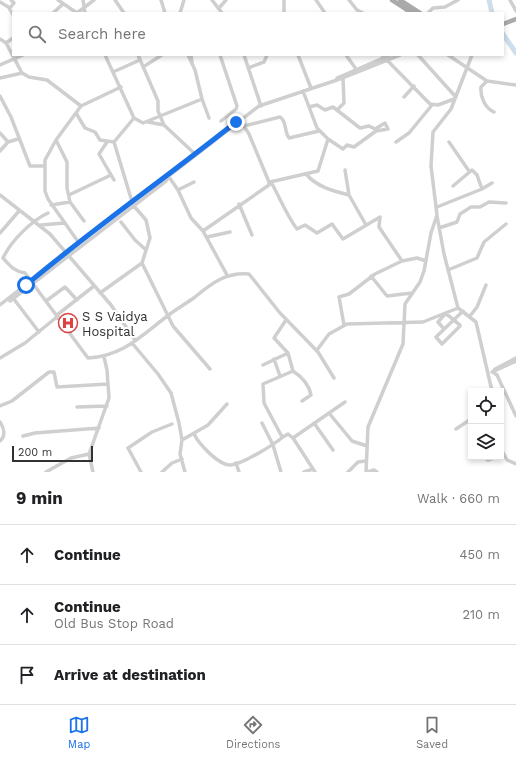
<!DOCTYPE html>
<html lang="en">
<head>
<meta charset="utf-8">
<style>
	:root { --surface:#fff; --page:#f2f2f2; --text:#202124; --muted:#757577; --line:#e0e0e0; --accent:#1a73e8 }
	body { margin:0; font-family:"Work Sans",sans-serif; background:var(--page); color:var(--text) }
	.controls { position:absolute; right:12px; bottom:12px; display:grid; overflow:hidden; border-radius:0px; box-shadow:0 2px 6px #0003 }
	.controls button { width:36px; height:36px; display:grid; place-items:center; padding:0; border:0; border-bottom:1px solid var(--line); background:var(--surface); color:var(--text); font:20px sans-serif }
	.scale { position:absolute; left:12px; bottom:10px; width:81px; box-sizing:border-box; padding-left:4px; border:2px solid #323232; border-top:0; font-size:11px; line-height:14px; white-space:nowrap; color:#323232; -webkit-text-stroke:3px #fff; paint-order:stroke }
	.stop { position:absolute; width:12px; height:12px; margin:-9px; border:3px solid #1a73e8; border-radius:50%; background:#fff }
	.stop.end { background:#1a73e8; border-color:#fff; box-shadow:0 1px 4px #0008 }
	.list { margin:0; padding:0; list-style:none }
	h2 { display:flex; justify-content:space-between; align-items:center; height:52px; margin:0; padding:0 16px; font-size:17px }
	h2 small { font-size:13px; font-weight:400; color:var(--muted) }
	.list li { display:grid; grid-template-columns:26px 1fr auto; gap:12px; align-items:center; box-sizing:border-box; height:60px; padding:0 16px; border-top:1px solid var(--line) }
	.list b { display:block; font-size:15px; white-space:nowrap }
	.list p { margin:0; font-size:13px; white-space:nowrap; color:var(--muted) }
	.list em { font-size:13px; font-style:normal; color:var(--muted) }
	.icon { flex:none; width:22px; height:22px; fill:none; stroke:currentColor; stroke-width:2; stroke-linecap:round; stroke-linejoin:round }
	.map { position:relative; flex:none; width:516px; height:472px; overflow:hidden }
	.search { position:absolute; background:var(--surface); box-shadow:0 2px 6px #0003; left:12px; right:12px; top:12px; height:44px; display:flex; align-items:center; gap:10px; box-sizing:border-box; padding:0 14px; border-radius:0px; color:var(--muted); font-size:15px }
	.sheet { height:232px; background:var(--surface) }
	nav { display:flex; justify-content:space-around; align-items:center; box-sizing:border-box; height:56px; border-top:1px solid var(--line); background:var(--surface); font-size:11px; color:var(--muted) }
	nav a { display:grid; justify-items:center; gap:2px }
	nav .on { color:var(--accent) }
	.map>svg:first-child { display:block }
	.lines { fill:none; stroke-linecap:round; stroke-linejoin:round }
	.river { stroke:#cfdeec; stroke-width:5 }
	.minor { stroke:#cfcfcf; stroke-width:3.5 }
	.major { stroke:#aaa; stroke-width:4.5 }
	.route { stroke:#1a73e8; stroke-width:5 }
	.labels { text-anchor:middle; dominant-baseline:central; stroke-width:4; stroke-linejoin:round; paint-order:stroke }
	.poi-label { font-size:13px; fill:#323232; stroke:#fff; text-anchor:start }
</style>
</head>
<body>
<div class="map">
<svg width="516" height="472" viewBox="0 0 516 472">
	<rect width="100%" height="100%" fill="#fff"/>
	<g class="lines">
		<path class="river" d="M489,0L492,13
			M503,34L516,53"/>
		<path class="minor" d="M58,0L77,13
			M83,0L85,13
			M115,0L124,13
			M161,0L165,13
			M212,0L222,13
			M284,0V13
			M316,0L325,13
			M349,0L357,10L363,13
			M510,0L516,11
			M0,2L10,8L14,3L11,0
			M9,8L13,15
			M219,8L226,0
			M53,13L63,4
			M77,13L94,0
			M180,13L184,0
			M428,13L433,8L445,7L458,0
			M0,39L6,43L22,73L29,77L47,80L81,106
			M6,43L13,38
			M138,55L158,101V111L164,125L195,154
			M191,55L192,63
			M220,55L237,106L236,109L221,121
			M244,55L261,106
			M298,55L311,88
			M346,55L356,69
			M382,55L430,104L438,105L454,99
			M418,55L455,96
			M448,55L487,81L516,85
			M0,65L23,55
			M143,67L162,55
			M248,68L264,62L267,55
			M113,72L140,60
			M0,78L22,73
			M337,78L390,55
			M487,81L481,87C480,97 485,108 494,112
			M0,96L11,117L30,166H45
			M404,97L414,86
			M202,99L209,118
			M309,107L317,105L325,110L333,107L360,128L369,126L375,129L385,123L388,129L376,131L354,147L347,145L343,149L328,139
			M338,109L344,103L343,78
			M76,113L85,128L95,132L100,140L114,142
			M134,118L143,123L202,99L195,70L188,55
			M148,122L164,125
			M244,126L280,117C287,121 284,132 289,138L319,131
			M0,133L8,142
			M56,140L67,162V188L70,202
			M107,142L99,154L114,180
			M396,142L409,133L432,105
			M449,142L469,171
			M0,151L8,142L18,139
			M345,170L349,195
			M306,174C317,187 333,191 349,195L366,225
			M169,177L178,190L191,218L203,231L227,275
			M270,182L318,171L328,139L317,128L303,91
			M271,182C280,198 286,214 297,229L305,225L317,233L332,224L343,239L380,217L379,227L402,261L417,258L426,261
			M453,186L472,170L477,175L482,189
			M178,190L194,182
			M0,195L50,234L111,305L135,340
			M69,195L111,175
			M239,204L252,235
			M51,205L70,202L84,221
			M437,207L482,189L492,183
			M437,216L444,254L458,308L476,322L492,391
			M121,222L135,240L146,250
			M41,225L64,223
			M439,228L457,222L460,214L471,207H480L489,202L506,203
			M203,231L269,185V182L249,134L244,126L236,122
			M0,233L19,211
			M207,237L230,232
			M79,243L48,199L45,191V160L56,140L81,106L121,87
			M3,258C10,266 14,271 25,273L88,358C124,356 143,334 170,314C178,308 187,303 195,297C212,283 226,272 249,274L280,313L318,352L334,378
			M3,258C11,241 31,221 48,213
			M142,263L173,326L210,369
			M448,270L477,258L484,242L506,224
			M371,276L387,296L412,293
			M100,293L142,263L150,238L146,220L133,205L114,142L134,118L105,55
			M13,298L39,332
			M10,301L166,181L170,175
			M46,301L65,287L77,300
			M0,305L133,200L170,175L259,106L337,80L400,55
			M57,315L94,286
			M470,316L477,307L486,285
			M286,320L274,338L288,353L293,371L263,384L264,403L281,435L283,437L288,434L293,438L315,472
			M344,325L339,297L349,294L375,274L402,261
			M444,329L438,322L445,314C450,315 455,322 460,325V326L442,344L436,337L463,311
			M132,343L158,374L171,393L179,423L182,440L180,454L185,472
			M317,350L329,334L347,324L423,322L458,308
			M0,358L25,343L58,316
			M274,359L280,376
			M263,365L288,353
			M293,371C302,377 309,384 311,395L302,401
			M492,372L516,361
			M493,372L497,375L516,416
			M493,372L495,369L516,358
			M0,406L12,401L49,372H54L57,387L108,384
			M77,407L107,406
			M329,413L352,441L367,446
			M0,422C4,428 6,436 0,441
			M262,423L273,445L281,472
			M314,423L333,450
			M456,429L471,419
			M194,434C199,444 219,466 231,465C243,464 273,445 283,437
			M23,436L35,433L99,428
			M293,438L345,402
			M182,440L208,425L227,404
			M501,449L507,460L516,464
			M483,457L488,460L498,457
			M236,463L239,472
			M46,472L71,458L89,454
			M93,472L89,454L109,398L107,370L104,357
			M141,472L128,448L152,432L172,424
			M162,472L172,463L182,459
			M304,472L313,469
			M348,472L358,462L366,461
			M366,472L368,427L403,344L405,304L420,282L424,271L431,233L437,215L431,166L433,132L451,109L472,55
			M367,472L374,470L377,472"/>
		<path class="major" d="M392,0L412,13
			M400,0L420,13
			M503,24L516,19"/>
	</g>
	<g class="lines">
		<path class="route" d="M26,285C94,228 167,177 236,122"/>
	</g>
	<defs>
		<g id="hospital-ring" transform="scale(1)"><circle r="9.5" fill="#fff" stroke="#db4242" stroke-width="1.5"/><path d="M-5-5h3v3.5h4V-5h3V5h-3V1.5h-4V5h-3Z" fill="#db4242"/></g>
	</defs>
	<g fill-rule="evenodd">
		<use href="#hospital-ring" x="68" y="323"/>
	</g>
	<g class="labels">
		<g class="poi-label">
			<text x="82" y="316">S S Vaidya<tspan x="82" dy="15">Hospital</tspan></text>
		</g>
	</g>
</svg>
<div class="controls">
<button><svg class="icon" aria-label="locate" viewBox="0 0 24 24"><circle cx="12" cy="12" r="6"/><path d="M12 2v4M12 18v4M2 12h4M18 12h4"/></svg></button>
<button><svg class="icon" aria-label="layers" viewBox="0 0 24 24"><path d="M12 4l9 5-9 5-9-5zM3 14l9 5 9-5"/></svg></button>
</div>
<div class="scale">200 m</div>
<div class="stop" style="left:26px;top:285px"></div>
<div class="stop end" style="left:236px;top:122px"></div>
<div class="search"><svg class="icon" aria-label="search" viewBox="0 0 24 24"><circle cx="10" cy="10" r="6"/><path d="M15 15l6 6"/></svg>Search here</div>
</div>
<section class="sheet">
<h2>9 min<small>Walk · 660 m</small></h2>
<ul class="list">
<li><svg class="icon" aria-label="ahead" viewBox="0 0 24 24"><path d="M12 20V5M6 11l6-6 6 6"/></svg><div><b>Continue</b></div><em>450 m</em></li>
<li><svg class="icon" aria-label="ahead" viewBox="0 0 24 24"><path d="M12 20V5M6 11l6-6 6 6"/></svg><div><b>Continue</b><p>Old Bus Stop Road</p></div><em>210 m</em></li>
<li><svg class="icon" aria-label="arrive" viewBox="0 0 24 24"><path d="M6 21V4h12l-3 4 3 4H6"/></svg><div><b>Arrive at destination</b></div></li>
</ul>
</section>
<nav>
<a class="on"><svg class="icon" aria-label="map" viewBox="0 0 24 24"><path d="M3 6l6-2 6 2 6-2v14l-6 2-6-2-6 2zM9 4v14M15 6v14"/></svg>Map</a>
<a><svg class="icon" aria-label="directions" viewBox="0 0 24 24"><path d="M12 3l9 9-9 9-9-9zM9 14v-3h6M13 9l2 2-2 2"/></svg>Directions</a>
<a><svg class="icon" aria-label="saved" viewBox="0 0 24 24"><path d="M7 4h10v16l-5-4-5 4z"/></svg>Saved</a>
</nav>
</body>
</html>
